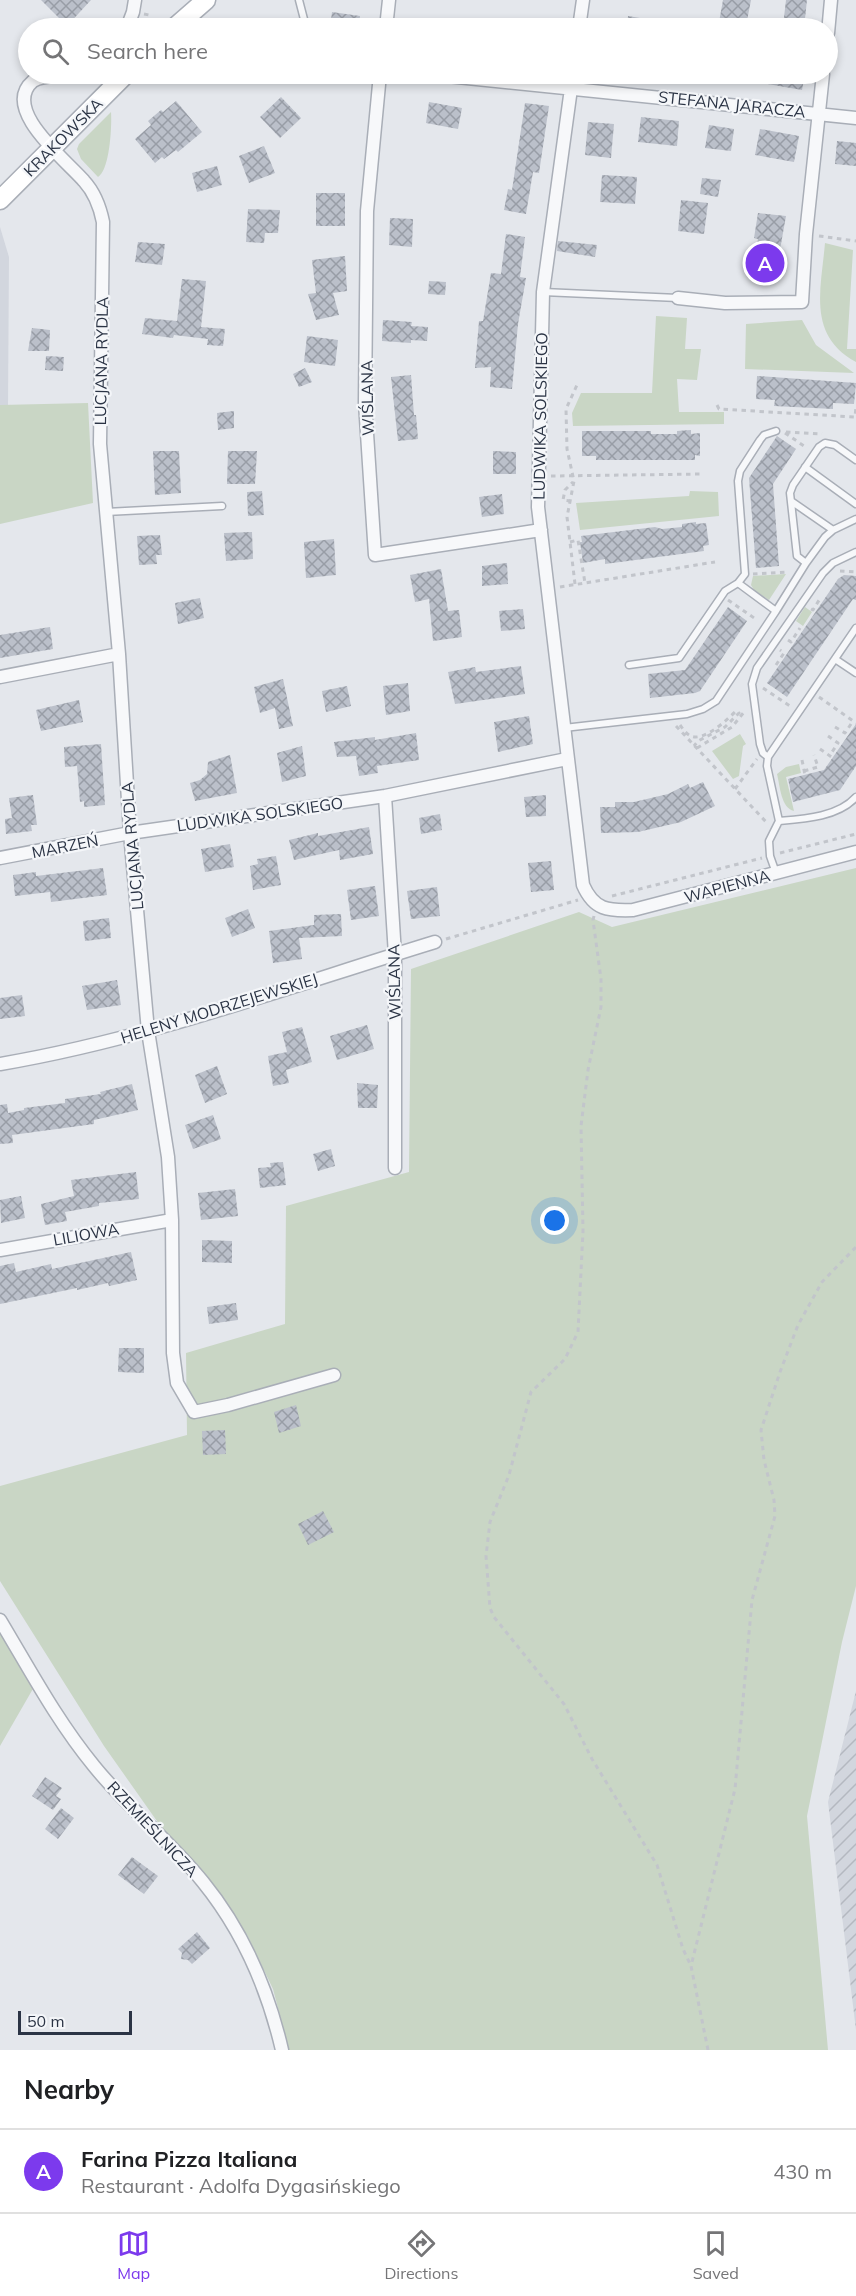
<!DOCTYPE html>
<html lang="en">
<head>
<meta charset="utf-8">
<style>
	:root { --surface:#fff; --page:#f2f2f2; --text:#202124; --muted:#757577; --line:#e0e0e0; --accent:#7c3aed }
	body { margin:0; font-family:Mulish,sans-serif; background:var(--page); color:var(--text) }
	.scale { position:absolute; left:18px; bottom:15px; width:114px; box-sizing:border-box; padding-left:6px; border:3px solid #2b3445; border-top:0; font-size:16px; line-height:21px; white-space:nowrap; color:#2b3445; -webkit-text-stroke:4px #f4f6f9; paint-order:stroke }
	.you { position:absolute; left:555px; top:1221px; width:21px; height:21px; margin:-15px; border:4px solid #fff; border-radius:50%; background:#1a73e8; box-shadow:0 0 0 9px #1a73e833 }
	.badge { display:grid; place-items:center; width:39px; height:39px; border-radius:50%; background:var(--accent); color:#fff; font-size:20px; font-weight:700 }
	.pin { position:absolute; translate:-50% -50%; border:3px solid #fff; box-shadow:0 2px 6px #0006 }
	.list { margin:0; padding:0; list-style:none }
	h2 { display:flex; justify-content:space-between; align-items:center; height:78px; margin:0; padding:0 24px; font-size:26px }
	h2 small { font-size:20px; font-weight:400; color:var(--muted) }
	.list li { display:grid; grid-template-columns:39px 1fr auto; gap:18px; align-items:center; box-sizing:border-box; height:84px; padding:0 24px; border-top:2px solid var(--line) }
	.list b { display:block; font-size:22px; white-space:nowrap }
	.list p { margin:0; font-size:20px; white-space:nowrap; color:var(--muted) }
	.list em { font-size:20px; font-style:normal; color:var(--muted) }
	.icon { flex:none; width:33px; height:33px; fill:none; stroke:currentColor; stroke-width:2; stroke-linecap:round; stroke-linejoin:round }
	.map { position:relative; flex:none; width:856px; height:2050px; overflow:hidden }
	.search { position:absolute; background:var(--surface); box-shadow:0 3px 9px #0003; left:18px; right:18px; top:18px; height:66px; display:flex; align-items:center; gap:15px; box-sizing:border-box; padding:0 21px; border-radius:33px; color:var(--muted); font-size:22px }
	.sheet { height:162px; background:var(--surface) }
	nav { display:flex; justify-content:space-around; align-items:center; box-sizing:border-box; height:84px; border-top:2px solid var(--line); background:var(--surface); font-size:16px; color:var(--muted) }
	nav a { display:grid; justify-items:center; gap:3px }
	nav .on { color:var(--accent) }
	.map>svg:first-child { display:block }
	.built { fill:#d2d6de }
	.industrial { fill:url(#industrial-furrows) }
	.green { fill:#c9d6c5 }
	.building { fill:url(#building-cross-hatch) }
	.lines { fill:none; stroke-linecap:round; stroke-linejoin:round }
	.lane-casing { stroke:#a9aeb7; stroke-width:9 }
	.street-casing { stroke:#a9aeb7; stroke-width:15 }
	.secondary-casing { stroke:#a9aeb7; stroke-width:21 }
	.path { stroke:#c2c5cb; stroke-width:3; stroke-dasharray:4.5 4.5; stroke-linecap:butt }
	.lane { stroke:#f7f8fa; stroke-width:6 }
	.street { stroke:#f7f8fa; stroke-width:12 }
	.secondary { stroke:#fff; stroke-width:18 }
	.labels { text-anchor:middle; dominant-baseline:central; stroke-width:4.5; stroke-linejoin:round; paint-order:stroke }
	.street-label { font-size:16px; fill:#2b3445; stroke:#f4f6f9 }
</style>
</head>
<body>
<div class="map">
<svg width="856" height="2050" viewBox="0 0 856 2050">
	<defs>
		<pattern id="industrial-furrows" width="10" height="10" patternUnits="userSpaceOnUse" patternTransform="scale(1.5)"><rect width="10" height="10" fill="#d2d6de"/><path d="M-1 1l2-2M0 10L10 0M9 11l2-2" fill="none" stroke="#b4b8c0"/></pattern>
		<pattern id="building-cross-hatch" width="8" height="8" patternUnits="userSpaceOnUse" patternTransform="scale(1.5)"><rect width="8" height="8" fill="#bbc0ca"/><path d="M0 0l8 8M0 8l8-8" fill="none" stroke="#989da6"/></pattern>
	</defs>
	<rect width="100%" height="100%" fill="#e4e7ec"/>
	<path class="built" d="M0,227L9,257L8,405H0Z"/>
	<path class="industrial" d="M856,1691V2030L828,1802Z"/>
	<path class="green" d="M111,112C112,125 110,170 98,177L81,159L77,149L79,144Z
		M825,243L853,250L847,349H856V362C807,335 821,290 825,243Z
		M656,316L687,318L685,349H701L697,380L677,379L679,412H724V424L573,426L572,413L581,393H652Z
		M802,320L816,345L854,373L745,369L746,324Z
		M88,403L93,503L0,524V405Z
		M690,491L718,492L719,516L580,530L576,503L689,496Z
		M786,574L769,600L754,590L751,585L753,576Z
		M805,607L812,612L803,626L796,621Z
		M740,734L746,744L743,746L739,776L733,779L712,751Z
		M799,764L801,773L786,777L794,811C781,808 780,786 777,774L786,767Z
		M856,868V1586L842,1642L807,1816L828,2050H289L273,1989L247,1935L211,1882L159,1824L104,1746L0,1581V1486L187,1435L186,1353L285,1324L286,1206L409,1172L411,969L579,912L612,927Z
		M0,1630L34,1687L0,1746Z"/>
	<path class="building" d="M41,0H91L67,26Z
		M723,0H751L746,26L719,22Z
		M786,0H807L804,28L783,26Z
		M332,12L360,16L359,28H330Z
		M628,16L664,22L663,28L627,27Z
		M756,74H805L802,90L756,82Z
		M281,97L301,118L280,138L260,117Z
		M176,101L202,132L178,152L176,150L164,159L162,157L155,163L135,139L151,125L148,121L161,110L163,112Z
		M429,102L462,108L458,129L426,123Z
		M525,103L549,106L539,173L533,172L526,214L504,210L508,189L512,190Z
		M641,117L679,121L677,146L638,142Z
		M588,122L614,124L611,158L585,155Z
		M709,125L734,129L731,151L705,148Z
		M760,129L799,136L794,162L755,155Z
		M837,141L856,143V166L835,164Z
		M264,146L275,173L249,183L239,156Z
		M217,166L222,185L197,192L192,173Z
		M602,175L637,177L635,204L600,202Z
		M702,178L721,180L718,197L700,194Z
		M316,193H345V226H316Z
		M681,200L708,203L704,234L678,231Z
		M248,209L280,210L278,233H265L264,243L246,242Z
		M758,213L786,216L776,272L754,269L758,239L754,238Z
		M390,218L413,219L412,247L389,245Z
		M506,234L525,237L520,277L526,278L518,324L512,389L490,387L491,367L475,368L479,321H483L491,273L501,274Z
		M558,241L597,245L595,257L557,251Z
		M138,242L165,244L162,265L135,262Z
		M345,256L347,291L333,293L339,315L316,320L308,294L316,293L312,260Z
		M182,279L206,281L201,327L225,329L223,346L207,345L208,339L174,335L173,338L142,334L145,318L177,321Z
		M429,281L446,282L445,295L428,294Z
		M383,320L412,322L411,326L428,327L427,341L411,340V343L382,341Z
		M32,328L50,330L49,351H28Z
		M307,336L338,340L335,366L304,362Z
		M46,356L64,357L63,371L45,370Z
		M305,368L312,382L299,387L293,374Z
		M411,375L414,415H416L418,439L398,441L391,377Z
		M757,376L856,383L854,404L833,403V409L774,406L775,400L756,399Z
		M234,411V428L218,430L217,413Z
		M691,430V434L700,433V456L695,455V460H596V456H582V431H651V434H677V431Z
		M777,436L796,449L773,484L779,566L756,568L749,478Z
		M153,451H179L181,493L155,495Z
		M228,451H257L255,484H227Z
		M493,451L516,452V474H493Z
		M262,491L264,515L248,516L247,492Z
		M502,494L504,514L482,517L479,497Z
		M696,522V524L706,523L709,545L703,546L704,551L605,564V559L583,563L580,542H582L581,536L655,527L662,529L682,527V524Z
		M252,532L253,559L226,561L224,533Z
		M160,535L162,555H156L157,564L139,565L137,536Z
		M334,539L336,575L306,578L304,542Z
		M507,563L508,584L482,586V566Z
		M441,569L448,611L459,610L462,637L433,641L429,599L415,602L410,575Z
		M844,575L856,576V600L853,599L787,697L767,683L838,579Z
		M200,598L204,618L178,624L175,603Z
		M728,607L747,621L700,691L695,693L650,698L648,674L685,670Z
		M523,609L525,629L501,631L499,611Z
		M50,627L53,649L0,658V635Z
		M521,666L525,694L455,704L448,672L475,667L476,672Z
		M283,679L293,726L279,729L275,708L260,713L254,687Z
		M408,683L410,711L386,715L383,686Z
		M347,686L351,706L326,712L322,691Z
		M79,700L83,722L41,731L36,710Z
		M529,716L533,744L498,752L494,722Z
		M856,724V766L840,790L793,802L788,779L824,770Z
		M416,733L419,760L377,766L378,773L359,776L356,756L337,757L334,742L375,737V740Z
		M101,744L105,805L84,807V801L80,802L77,766L65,767L64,747Z
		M302,746L306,776L282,782L277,753Z
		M230,755L237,793L195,801L190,783L200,780L207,774L208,762Z
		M703,782L715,806L681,822L638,832L601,833L600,807H615V802H634L668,794L688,784L690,788Z
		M33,795L37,825H31L32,831L6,834L5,819L12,818L9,798Z
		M546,795V816L526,817L524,797Z
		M440,814L442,830L421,834L419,818Z
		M369,827L373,854L340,860L339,850L294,860L289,840L318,833V836Z
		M230,844L234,867L205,872L201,849Z
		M276,856L281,885L253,890L250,866L258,864L257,859Z
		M551,861L554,890L531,892L528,863Z
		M103,868L107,895L51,902L50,892L15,896L13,875L36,872V876Z
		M375,886L379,916L351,920L347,890Z
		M437,887L440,916L411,919L407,891Z
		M248,909L255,928L232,937L225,918Z
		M341,914L342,936L299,938L302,959L273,963L269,931L314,925V915Z
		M109,918L111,938L85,941L83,921Z
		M117,980L121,1005L87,1010L82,986Z
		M22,995L25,1016L0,1019V998Z
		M367,1025L374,1049L337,1060L330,1036Z
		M302,1027L312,1062L286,1070L289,1083L273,1086L268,1056L287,1052L282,1032Z
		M217,1066L227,1094L205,1103L195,1075Z
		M357,1083L378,1085L377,1108H358Z
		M132,1084L138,1110L94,1120V1124L12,1135L13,1143L0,1144V1105L7,1104L8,1113L24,1110V1108L65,1103V1099L101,1094L100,1092Z
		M213,1115L221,1139L193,1149L185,1125Z
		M331,1149L335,1166L318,1171L313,1154Z
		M283,1162L286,1185L260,1188L258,1168L271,1167L270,1163Z
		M136,1172L139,1199L99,1203V1206L65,1212L67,1221L45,1225L41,1204L74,1196L71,1180Z
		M235,1189L238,1216L201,1220L198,1193Z
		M21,1196L25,1218L1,1223L0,1200Z
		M202,1240L232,1241V1263L202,1262Z
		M131,1252L137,1280L109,1286L108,1283L77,1290V1288L0,1304V1266L14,1263L16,1272L51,1264L52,1269Z
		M236,1303L238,1320L209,1324L207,1307Z
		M119,1348H144V1373L118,1372Z
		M296,1405L301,1426L279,1433L274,1412Z
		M225,1430L226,1454L203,1455L202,1431Z
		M323,1511L334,1532L308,1545L298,1524Z
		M45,1777L62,1788L56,1796L61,1799L53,1810L32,1796Z
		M61,1808L74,1818L58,1839L45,1829Z
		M132,1857L158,1876L144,1894L118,1875Z
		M197,1932L210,1948L192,1964L188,1960L181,1959L182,1953L178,1949Z"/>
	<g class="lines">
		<g class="lane-casing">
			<path id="lane" d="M299,0L306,27
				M543,292L678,298
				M805,467L856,504
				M791,501L833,530
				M106,512L222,506
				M806,563L797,556L790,493L793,485L819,447L825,443L835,445L856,460
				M738,583L776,611
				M835,659L856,673
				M629,665L679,658L725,591L738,583L745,574L738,481L740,471L760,440L764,435L776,431
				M564,728L687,714L703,709L716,701L776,611L806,563L825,537L833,530L856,519
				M768,757L763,753L760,744L752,684L757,668L823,573L833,563L856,552
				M779,821C804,819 838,817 856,797
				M776,873L770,856L769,841L779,821L767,766L768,757L856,628"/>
		</g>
		<g class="street-casing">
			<path id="street" d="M127,28L133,12L135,0
				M386,28L389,0
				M579,28L583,0
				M828,33L831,0
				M74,74C62,77 43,74 33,81C0,109 66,160 84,181C95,193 100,207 103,222L100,444L119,654L130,833L148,1031L168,1157L172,1220L173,1353L177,1383L194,1412L228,1405L334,1375
				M380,74L367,211L365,403L375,555L541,530
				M428,74L856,118
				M573,74L543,292L538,507L583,885C594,910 608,911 633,910L856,852
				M678,298L725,303L802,302L806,234L823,74
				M0,677L119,654
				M385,796L395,955V1168
				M0,858L130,833L385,796L567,759
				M0,1064C148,1039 291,986 435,942
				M0,1250L172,1220
				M0,1620C30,1670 57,1721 94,1766C127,1807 170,1841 203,1882C242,1930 268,1990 282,2050"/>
		</g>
		<g class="secondary-casing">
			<path id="secondary" d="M174,28L206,0
				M0,200L126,74"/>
		</g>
		<path class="path" d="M144,14L149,15V25L159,27
			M85,81L99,74
			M819,236L856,241
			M717,405L719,409L855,417L856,407
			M786,432L822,434
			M785,433L807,448
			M551,476L702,474
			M571,501L563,500L565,490L573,482
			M570,542L578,540L585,583
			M840,571L856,572
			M753,574L788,572
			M575,584L567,517L574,481L567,449L566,409L577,385
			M560,587L715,562
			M728,600L757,620
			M811,609L813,610L821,597
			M788,640L791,642L800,628
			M776,665L784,653L780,650
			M763,688L790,706
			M819,697L856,723
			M680,725C683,729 686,734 691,736C704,742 728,719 736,711L739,713L725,727L698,741L694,746
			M676,726L768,824
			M835,727L845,733L853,721
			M828,736L838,743L830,755
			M697,748L732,727L744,712
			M820,749L833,758
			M802,760L805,775
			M804,771L818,767L814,755
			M735,789L757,759
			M780,853L856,834
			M612,896L762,858
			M594,916L593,920L601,979V1007L588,1070L581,1126L583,1231L578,1332L565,1359L531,1392L509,1475L490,1522L486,1556L490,1608L494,1617L564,1704L592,1759L657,1865L683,1949L691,1966
			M446,939L578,900
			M708,2050L691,1966L735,1789L752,1600L775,1516L774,1500L764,1460L761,1430L780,1372L798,1325L822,1282L856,1247"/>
		<use href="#lane" class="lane"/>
		<use href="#street" class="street"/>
		<use href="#secondary" class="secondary"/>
	</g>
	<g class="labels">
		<g class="street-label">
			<text transform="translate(732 104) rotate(6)">STEFANA JARACZA</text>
			<text transform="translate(63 137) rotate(-45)">KRAKOWSKA</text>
			<text transform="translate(101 361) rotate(-89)">LUCJANA RYDLA</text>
			<text transform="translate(367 398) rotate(-91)">WIŚLANA</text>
			<text transform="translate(540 416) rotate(-89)">LUDWIKA SOLSKIEGO</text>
			<text transform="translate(260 814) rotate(-8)">LUDWIKA SOLSKIEGO</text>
			<text transform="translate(65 846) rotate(-11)">MARZEŃ</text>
			<text transform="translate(132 846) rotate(-95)">LUCJANA RYDLA</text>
			<text transform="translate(727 886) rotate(-15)">WAPIENNA</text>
			<text transform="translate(394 982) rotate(-91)">WIŚLANA</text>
			<text transform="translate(219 1008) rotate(-17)">HELENY MODRZEJEWSKIEJ</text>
			<text transform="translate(86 1234) rotate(-10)">LILIOWA</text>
			<text transform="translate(153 1829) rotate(47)">RZEMIEŚLNICZA</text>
		</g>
	</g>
</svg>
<div class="scale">50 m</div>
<div class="you"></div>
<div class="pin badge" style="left:765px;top:263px">A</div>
<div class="search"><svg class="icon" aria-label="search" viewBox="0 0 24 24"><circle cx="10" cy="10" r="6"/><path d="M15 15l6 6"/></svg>Search here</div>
</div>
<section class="sheet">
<h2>Nearby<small></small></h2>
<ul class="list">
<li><span class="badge">A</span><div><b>Farina Pizza Italiana</b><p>Restaurant · Adolfa Dygasińskiego</p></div><em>430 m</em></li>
</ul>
</section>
<nav>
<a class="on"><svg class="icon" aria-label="map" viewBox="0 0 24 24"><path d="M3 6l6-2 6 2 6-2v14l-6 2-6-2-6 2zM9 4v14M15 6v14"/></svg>Map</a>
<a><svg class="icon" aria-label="directions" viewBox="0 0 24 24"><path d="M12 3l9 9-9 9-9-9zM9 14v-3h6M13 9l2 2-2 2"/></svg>Directions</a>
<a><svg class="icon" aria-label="saved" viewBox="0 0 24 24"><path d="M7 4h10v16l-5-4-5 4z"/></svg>Saved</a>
</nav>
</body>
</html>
